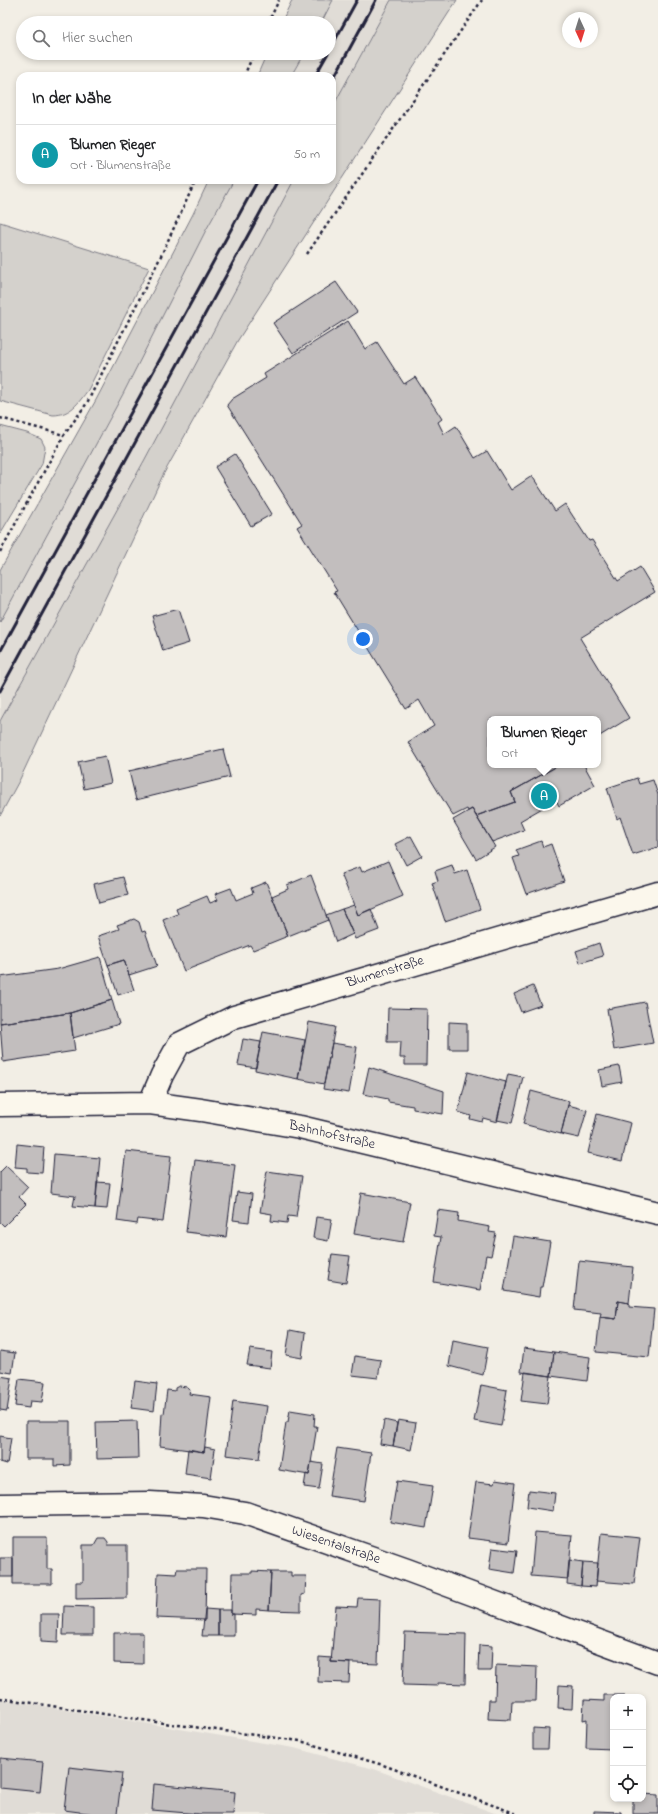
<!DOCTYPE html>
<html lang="de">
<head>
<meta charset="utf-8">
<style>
	:root { --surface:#fff; --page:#f6f6f6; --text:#202124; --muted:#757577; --line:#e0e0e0; --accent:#db2777 }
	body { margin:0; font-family:"Indie Flower",sans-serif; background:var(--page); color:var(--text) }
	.controls { position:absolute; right:12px; bottom:12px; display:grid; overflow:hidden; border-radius:8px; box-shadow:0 2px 6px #0003 }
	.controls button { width:36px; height:36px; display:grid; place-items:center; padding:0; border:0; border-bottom:1px solid var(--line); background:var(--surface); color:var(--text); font:20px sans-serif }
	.compass { position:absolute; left:562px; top:12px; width:36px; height:36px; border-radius:50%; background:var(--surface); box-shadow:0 2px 6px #0003; rotate:176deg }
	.you { position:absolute; left:363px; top:639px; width:14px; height:14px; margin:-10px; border:3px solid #fff; border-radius:50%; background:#1a73e8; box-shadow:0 0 0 6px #1a73e833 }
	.badge { display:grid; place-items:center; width:26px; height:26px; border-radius:50%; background:var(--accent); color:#fff; font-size:13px; font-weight:700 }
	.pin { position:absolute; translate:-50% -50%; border:2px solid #fff; box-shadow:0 1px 4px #0006 }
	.popup { position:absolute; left:487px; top:716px; width:114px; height:52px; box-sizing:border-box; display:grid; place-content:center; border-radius:8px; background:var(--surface); filter:drop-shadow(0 1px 3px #0005); font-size:13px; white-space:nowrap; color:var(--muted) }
	.popup b { font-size:15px; color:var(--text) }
	.popup::after { content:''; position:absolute; left:50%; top:100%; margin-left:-8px; border:8px solid transparent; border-top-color:var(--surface) }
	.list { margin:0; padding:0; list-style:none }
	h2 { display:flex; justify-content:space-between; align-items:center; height:52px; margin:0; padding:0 16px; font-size:17px }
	h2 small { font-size:13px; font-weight:400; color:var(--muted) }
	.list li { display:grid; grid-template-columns:26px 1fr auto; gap:12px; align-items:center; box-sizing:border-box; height:60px; padding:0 16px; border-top:1px solid var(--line) }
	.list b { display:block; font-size:15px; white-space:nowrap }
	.list p { margin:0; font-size:13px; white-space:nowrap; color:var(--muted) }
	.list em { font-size:13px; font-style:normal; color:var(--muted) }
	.icon { flex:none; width:22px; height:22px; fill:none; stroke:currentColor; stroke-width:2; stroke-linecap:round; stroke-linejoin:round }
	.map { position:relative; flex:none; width:658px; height:1814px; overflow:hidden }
	.search { position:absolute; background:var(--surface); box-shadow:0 2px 6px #0003; left:16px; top:16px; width:320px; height:44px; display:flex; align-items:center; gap:10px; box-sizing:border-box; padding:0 14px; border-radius:22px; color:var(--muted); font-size:15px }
	.panel { position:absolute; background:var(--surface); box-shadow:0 2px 6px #0003; left:16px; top:72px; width:320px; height:112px; border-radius:12px }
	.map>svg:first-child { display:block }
	.built { fill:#e0dcd6 }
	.green { fill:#d4d1cc; stroke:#7b7a84 }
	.building { fill:#c2bebe; stroke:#22223b }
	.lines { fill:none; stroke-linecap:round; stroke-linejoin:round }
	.minor-casing { stroke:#22223b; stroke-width:25 }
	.path { stroke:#22223b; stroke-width:2.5; stroke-dasharray:3 3; stroke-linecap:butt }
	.minor { stroke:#fbf7ec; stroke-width:22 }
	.rail { stroke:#22223b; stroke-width:3 }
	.labels { text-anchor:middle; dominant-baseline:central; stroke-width:3.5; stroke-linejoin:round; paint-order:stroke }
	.street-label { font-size:14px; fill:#22223b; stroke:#fbf7ec }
</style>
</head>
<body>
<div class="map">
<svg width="658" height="1814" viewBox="0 0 658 1814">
	<rect width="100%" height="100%" fill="#f2eee5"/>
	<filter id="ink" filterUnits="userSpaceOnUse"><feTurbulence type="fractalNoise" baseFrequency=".025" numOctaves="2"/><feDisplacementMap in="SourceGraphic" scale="8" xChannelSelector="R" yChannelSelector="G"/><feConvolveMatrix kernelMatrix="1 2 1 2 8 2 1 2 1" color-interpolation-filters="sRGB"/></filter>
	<g filter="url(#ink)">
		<path class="built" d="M333,0H391L332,108V76H291L304,53H329V23H321Z
			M234,180H294L144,461L0,721V622L123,394L206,230Z
			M0,1699L294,1748L374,1769L497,1814H0Z"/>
		<path class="green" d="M292,0H333L321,23H281Z
			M391,0H457L238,340L163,475L20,779L0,816V721L144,461L294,180H332V108Z
			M267,53H304L291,76H257Z
			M209,180H234L206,230L123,394L0,622V570L96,400L193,214Z
			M0,222L149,268L88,390C79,402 71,415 53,415L0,401Z
			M0,426L27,433L41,439L45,447L42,464L0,534Z"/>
		<path class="building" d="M336,282L357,312L293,353L273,323Z
			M348,321L365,349L377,342L404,384L415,377L442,419L438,422L444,434L456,426L475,458L487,451L511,490L532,476L555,511L565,504L589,541L592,540L618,581L640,567L655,592L580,638L629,718L598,737V719H490V765H559L511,792L515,802L476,816L472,809L468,811L467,809L453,816L408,742L434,726L419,700L406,709L334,592L337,591L297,527L302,524L227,405L232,399L266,378L264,374Z
			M235,454L272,514L251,526L215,467Z
			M178,609L189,643L163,651L152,616Z
			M223,749L230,777L136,800L129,771Z
			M105,756L111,783L84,789L78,762Z
			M559,765H584L595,785L559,806L556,800L520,821L524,830L492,842L476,816L515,802L511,792Z
			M637,778L639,784L653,780L658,795V847L633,855L620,817L617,819L607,788Z
			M472,809L495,847L476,859L453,820Z
			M411,836L422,856L406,865L395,844Z
			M541,841L543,847L551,844L564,881L526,894L513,858L519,856L516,850Z
			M388,861L403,896L358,915L341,874L360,867L362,872Z
			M452,865L455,874L467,870L480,909L445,921L432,883L438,881L435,871Z
			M311,875L328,920L288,936L272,896L288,889L287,885Z
			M123,877L128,895L99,903L94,884Z
			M266,882L288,936L253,950L250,945L184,971L163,920L178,914L176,909L207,896L210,903L218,900L215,894L231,888L236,900L253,893L251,888Z
			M354,905L358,915L371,909L379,930L355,939L342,909Z
			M342,909L353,934L336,942L326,915Z
			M134,919L139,922L142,932L145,931L157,966L129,975L124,960L108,965L98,936L119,929L117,925Z
			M599,943L603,956L580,963L576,951Z
			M100,957L112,1000L70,1013L0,1023V977L58,969Z
			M124,960L134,990L118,995L108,965Z
			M533,986L541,1005L521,1012L514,994Z
			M112,1000L119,1024L73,1038L70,1013Z
			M645,1002L653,1043L614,1050L607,1009Z
			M388,1008L427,1009L426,1065H405V1058H400L401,1042H387Z
			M70,1013L75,1051L3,1062L0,1023Z
			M309,1022L335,1027L324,1084L298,1079Z
			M449,1022L467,1023V1049H449Z
			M263,1032L305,1040L298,1079L255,1070Z
			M243,1039L261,1042L256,1068L238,1065Z
			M332,1043L357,1047L349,1093L323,1089Z
			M619,1066L622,1082L602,1086L599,1070Z
			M369,1067L444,1091L443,1114L413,1109V1106L388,1102V1099L363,1094Z
			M468,1072L506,1082L497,1122L483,1118L482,1122L470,1119L471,1116L458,1112Z
			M508,1074L523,1077L512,1123L497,1120Z
			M531,1091L569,1101L561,1134L523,1124Z
			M568,1105L587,1110L579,1138L561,1134Z
			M597,1114L631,1123L622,1161L588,1153Z
			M17,1144L44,1147L42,1173L27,1172V1168L15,1167Z
			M126,1151L171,1156L163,1222L138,1219L137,1224L117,1221Z
			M54,1154L100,1158L95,1208L73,1206L75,1196L51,1193Z
			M195,1160L235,1165L226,1237L186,1232Z
			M6,1166L28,1187L19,1197L26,1204L4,1226L0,1222V1172Z
			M267,1171L302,1176L296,1217L288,1216L287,1223L271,1221L272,1214L260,1212Z
			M97,1182L110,1183L107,1209L95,1208Z
			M237,1192L252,1194L249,1222L233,1220Z
			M361,1193L410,1202L403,1242L354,1234Z
			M438,1210L459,1213L458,1221L490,1227L489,1232L496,1233L491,1256L486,1255L480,1290L434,1282L441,1237L434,1236Z
			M316,1217L332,1219L328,1241L313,1238Z
			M513,1236L550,1242L542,1287H540L539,1297L504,1291Z
			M332,1254L350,1256L346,1283L328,1280Z
			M579,1261L633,1267L629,1303L618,1301L616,1319L600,1317L601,1313L574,1310Z
			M618,1301L629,1303V1307L654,1309L649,1357L596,1352L600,1317L616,1319Z
			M290,1330L305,1333L302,1358L286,1355Z
			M453,1340L488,1347L483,1375L449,1366Z
			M524,1348L554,1352L551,1376L521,1372Z
			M250,1349L272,1352L270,1368L247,1365Z
			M0,1351L15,1353L12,1373L0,1371Z
			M554,1352L590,1357L587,1381L551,1376Z
			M355,1356L381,1360L378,1378L352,1375Z
			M525,1372L551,1376L547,1404L521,1401Z
			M0,1376L12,1378L7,1411L0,1410Z
			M19,1379L45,1382L42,1402L30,1401L29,1408L15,1406Z
			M135,1381L157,1384L154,1411L131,1408Z
			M481,1385L507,1390L501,1426L474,1421Z
			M179,1386L187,1387L190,1390L189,1394L211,1397L204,1452L160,1446L162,1413L164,1414L167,1390L175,1391V1388Z
			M233,1401L267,1406L259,1459L226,1455Z
			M290,1410L315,1414L314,1426H317L309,1475L279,1470L286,1422H288Z
			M384,1420L397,1423L393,1446L380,1444Z
			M398,1420L416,1423L411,1450L393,1446Z
			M26,1421H70V1465L54,1466V1459H26Z
			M137,1421L138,1458L97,1459L96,1422Z
			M0,1436L11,1438L7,1464L0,1462Z
			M205,1447L215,1449L211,1478L185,1474L188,1449L204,1452Z
			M337,1448L371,1453L364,1501L329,1496Z
			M311,1462L323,1464L319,1489L304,1487L306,1474L309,1475Z
			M495,1480L515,1483L508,1543L468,1538L476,1482L494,1484Z
			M397,1481L433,1486L426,1528L390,1522Z
			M529,1490L555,1493L553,1511L527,1507Z
			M535,1532L572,1535L568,1579L531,1576Z
			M601,1533L640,1537L634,1584L596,1581Z
			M13,1537H47V1569H52V1584H13Z
			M98,1538H105L108,1542V1545H127V1598L76,1599V1582H83V1545H94Z
			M492,1548L517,1551L514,1573L489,1569Z
			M0,1558H13V1577H0Z
			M569,1560L583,1562L581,1586L567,1584Z
			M583,1562L598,1563L596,1587L581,1586Z
			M177,1569H206L205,1620L156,1618L158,1573L176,1574Z
			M252,1571L271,1572L269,1610L256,1609V1615L231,1614L232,1573H252Z
			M271,1572H291V1576H306L305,1594L301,1595V1611L269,1610Z
			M358,1598L380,1599L378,1664L331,1662L336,1606L357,1607Z
			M64,1606L93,1607V1635H63Z
			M205,1609L218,1610V1636H202Z
			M218,1610H231V1614H234V1636H218Z
			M41,1614H59L58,1642L41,1641Z
			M405,1632L466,1634L465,1684L438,1683V1686L403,1685Z
			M114,1633H143V1664L114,1663Z
			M479,1645L492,1646L491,1671H478Z
			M319,1657L332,1658L331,1662L350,1663L349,1683L318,1682Z
			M496,1665L537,1667L536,1701H512L511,1720L488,1719L489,1700H495Z
			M559,1685L573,1686L572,1709L558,1708Z
			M604,1695H624V1697H613V1749L586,1748L587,1719L583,1720L584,1700L604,1701Z
			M533,1728L549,1729L548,1749H533Z
			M0,1758L43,1762L40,1792L0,1788Z
			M69,1767L122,1773L117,1814H95L64,1810Z
			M154,1784L235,1792L233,1814H199L152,1810Z
			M643,1794L658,1795V1814H633V1799H643Z
			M594,1811L621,1812V1814H594Z"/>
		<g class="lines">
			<g class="minor-casing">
				<path id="minor" d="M150,1103L162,1075L179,1044L234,1017L658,893
					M0,1105L150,1103L201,1110L300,1127L658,1213
					M0,1505L150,1503L203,1506L245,1513L407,1570L658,1663"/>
			</g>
			<path class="path" d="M268,23L279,0
				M244,76L254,53
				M307,254L482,0
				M0,418L64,435
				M0,552L64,435L87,403L159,260L196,180
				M0,1698L156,1722L300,1741L383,1765L517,1814"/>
			<use href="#minor" class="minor"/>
			<path class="rail" d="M329,51L357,0
				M315,76L328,53
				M332,81L376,0
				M0,652L258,180
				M0,691L278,180"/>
		</g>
	</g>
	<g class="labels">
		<g class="street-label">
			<text transform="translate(385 972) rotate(-17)">Blumenstraße</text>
			<text transform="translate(332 1135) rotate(13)">Bahnhofstraße</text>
			<text transform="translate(336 1545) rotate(19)">Wiesentalstraße</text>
		</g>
	</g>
</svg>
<div class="controls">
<button>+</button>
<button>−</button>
<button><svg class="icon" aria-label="locate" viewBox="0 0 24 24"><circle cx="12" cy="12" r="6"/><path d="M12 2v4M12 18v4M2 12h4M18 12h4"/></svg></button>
</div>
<svg class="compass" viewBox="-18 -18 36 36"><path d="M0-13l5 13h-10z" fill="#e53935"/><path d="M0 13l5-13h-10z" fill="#757577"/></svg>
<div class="you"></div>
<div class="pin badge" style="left:544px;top:796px;background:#0f9aa8">A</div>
<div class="popup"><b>Blumen Rieger</b>Ort</div>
<div class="search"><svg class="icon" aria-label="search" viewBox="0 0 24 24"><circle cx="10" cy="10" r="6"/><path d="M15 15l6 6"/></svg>Hier suchen</div>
<section class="panel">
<h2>In der Nähe<small></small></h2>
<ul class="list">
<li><span class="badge" style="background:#0f9aa8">A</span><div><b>Blumen Rieger</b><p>Ort · Blumenstraße</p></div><em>50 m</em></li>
</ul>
</section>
</div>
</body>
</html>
